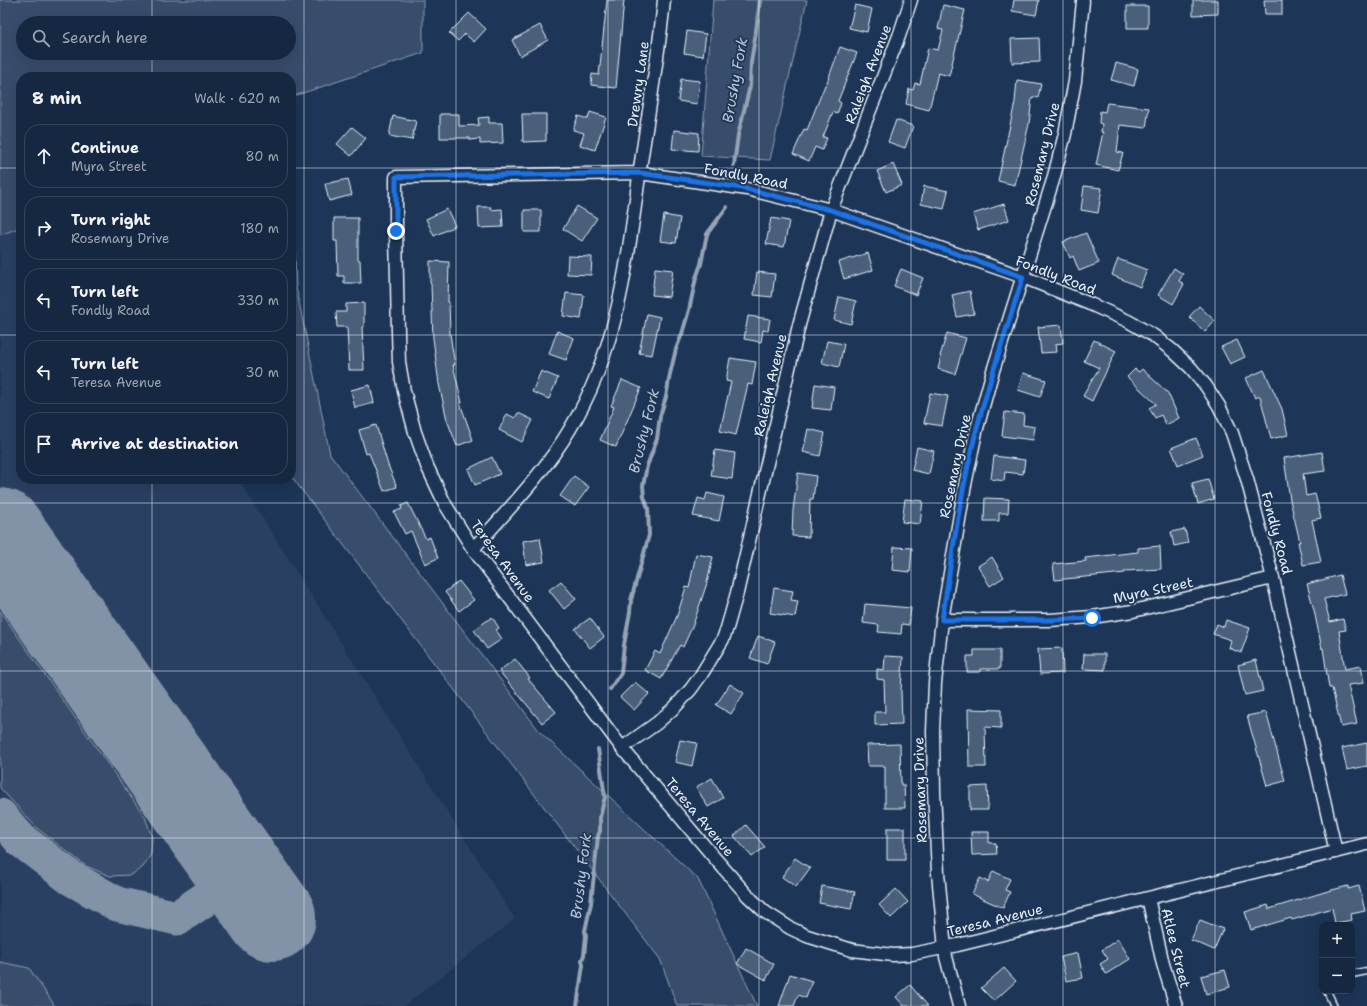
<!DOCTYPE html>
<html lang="en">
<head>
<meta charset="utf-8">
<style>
	:root { --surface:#162841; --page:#23344c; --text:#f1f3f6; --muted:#9ea6b1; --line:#35445a }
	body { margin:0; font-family:"Shantell Sans",sans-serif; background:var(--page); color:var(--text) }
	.controls { position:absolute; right:12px; bottom:12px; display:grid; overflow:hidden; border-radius:8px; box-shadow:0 4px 16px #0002 }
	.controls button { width:36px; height:36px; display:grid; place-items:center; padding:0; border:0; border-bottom:1px solid var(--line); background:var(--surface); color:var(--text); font:20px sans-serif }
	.stop { position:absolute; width:12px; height:12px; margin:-9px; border:3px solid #1a73e8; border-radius:50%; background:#fff }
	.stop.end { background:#1a73e8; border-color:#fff; box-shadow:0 1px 4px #0008 }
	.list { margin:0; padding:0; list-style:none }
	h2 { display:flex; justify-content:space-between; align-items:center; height:52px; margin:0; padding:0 16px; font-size:17px }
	h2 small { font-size:13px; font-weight:400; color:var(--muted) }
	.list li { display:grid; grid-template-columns:26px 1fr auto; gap:12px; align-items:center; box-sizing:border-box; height:64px; margin:0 8px 8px; padding:0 8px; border:1px solid var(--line); border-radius:16px }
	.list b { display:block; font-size:15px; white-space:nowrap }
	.list p { margin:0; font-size:13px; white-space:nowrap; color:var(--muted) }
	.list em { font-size:13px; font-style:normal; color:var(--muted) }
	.icon { flex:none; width:22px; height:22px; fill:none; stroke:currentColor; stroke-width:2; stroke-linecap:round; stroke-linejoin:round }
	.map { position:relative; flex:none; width:1367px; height:1006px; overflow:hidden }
	.search { position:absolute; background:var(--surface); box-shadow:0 4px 16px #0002; left:16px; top:16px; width:280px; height:44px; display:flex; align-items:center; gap:10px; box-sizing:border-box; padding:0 14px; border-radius:22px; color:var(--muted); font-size:15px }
	.panel { position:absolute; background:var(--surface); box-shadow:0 4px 16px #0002; left:16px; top:72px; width:280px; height:412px; border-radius:16px }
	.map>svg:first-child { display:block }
	.built { fill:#2a4162 }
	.green { fill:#374d6c; stroke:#909fb2; fill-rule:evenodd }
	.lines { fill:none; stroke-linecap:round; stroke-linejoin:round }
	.stream { stroke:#95a4b5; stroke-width:4 }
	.taxiway { stroke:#8293a8; stroke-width:35 }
	.runway { stroke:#8293a8; stroke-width:88 }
	.building { fill:#495e7a; stroke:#e8f1f8 }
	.service-casing { stroke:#e8f1f8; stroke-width:9 }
	.minor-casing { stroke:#e8f1f8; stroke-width:15 }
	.service { stroke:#1d3557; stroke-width:6 }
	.minor { stroke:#1d3557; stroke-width:12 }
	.route { stroke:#1a73e8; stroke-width:5 }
	.grid { fill:none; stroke:#e8f1f8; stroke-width:1; stroke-opacity:0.55 }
	.labels { text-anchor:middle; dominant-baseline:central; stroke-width:3.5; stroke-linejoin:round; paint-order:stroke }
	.street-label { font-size:14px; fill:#e8f1f8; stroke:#1d3557 }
	.water-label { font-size:15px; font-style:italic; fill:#b7c4d1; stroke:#1d3557 }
</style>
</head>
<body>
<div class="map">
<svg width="1367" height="1006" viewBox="0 0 1367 1006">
	<rect width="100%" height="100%" fill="#1d3557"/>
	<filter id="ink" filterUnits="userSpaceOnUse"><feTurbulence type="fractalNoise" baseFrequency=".025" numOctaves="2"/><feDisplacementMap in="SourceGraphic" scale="8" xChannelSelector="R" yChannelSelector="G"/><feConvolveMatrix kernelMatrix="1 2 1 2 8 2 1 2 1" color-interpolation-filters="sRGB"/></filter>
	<g filter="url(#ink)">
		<path class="built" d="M0,102L21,135V479H238L515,919L404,1006H21L0,977Z"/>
		<path class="green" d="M0,0H423V53L291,97V77H21V227L0,235ZM23,23H289V53H23Z
			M713,0H807L770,160L701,156Z
			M291,133L296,287L330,454L540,732L698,879L757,1006H677L660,959L291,476Z
			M0,611L145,817L152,837L151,854L143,867L131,875L110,876L86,866L38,829L0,788Z
			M0,962L29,968L55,1006H0Z"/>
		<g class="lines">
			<path class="stream" d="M734,165L738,135L750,86L751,62L755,38L760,0
				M610,689L621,673L624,645L630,612L631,600L649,535L648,508L644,497L643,486L647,466L657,439L660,416L666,397L670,374L676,349L682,334L689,310L696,278L701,264L707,234L727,207
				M577,1006L583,965L582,960L584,955L586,936L585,931L591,903L598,836L600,831V817L605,797L598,749"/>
			<path class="taxiway" d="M0,816L21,840L71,878L117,904L177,918L242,874"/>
			<path class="runway" d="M0,532L272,917"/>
		</g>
		<path class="building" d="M607,0H624L616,88L591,85L592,74L599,75Z
			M1014,0H1039L1036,15L1012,11Z
			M1193,0H1218V14L1193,15Z
			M1264,0H1282V14H1265Z
			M855,5L872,9L867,32L849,28Z
			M943,5L965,10L949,76L938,73L929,110L906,104L909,89L913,90L915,83L920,84L928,48L938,50L943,30L938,29Z
			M1127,6H1148V28H1127Z
			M469,13L486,29L474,42L465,34L458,41L449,33Z
			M540,25L548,40L520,56L512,40Z
			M687,31L706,34L703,56L684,53Z
			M1039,38L1040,62L1012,63L1011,39Z
			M840,47L857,53L838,101L841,103L837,114L833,112L823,137L827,138L822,150L815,147L809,161L793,154L804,129L807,130L825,85H826Z
			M1116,63L1138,69L1134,86L1111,80Z
			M681,79L700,81L697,104L678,101Z
			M1017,80L1041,84L1038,98L1032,97L1029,124L1015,185L998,181L1015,102Z
			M1107,103L1149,108L1146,128L1120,125L1117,152L1123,153L1118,170L1096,165L1103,132H1101L1102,124L1099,123L1100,111L1105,112Z
			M590,112L606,117L595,150L580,145L584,133L573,130L578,116L588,119Z
			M440,114H459V126L479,125L478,118L489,117V123H502L503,143L480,144V139L470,140V138H440Z
			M522,114H546V141L523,142Z
			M393,116L416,121L412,140L389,136Z
			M896,120L913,126L905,148L888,142Z
			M352,127L366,138L351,156L337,144Z
			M674,130L699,133L698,151L672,149Z
			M893,164L902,185L886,192L877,171Z
			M348,179L352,195L329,201L325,184Z
			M924,186L948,191L944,209L921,204Z
			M1084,186L1102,188L1098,213L1081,210Z
			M1004,204L1009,220L978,230L973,214Z
			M577,206L597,218L582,241L563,229Z
			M478,207H491V210L502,209L503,227L479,228Z
			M447,209L455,226L434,236L426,219Z
			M524,210H541V232H524Z
			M664,215L680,218L676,243L660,241Z
			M334,218H358V260H360L361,283H344V276H338L337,241H334Z
			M771,218L789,221L784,247L766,244Z
			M1086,233L1099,263L1079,271L1073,256L1070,258L1063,242Z
			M868,253L873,270L844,279L839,262Z
			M568,256L592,257L591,275L567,274Z
			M1118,259L1147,270L1140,287L1112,275Z
			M430,261L449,262L448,302H449L450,334L455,365H453L462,403H460L473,440L457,446L447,420L439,384L433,338L431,284L430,283Z
			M655,268L673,270L669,297L652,295Z
			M1174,268L1183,274L1179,281L1184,284L1173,304L1158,295Z
			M901,269L923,278L916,295L894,286Z
			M757,272L775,274L772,297L754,295Z
			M970,291L974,314L957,317L952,295Z
			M566,293L584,295L581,319L563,316Z
			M839,297L856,301L851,324L834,320Z
			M364,303V327H362L364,370H349L347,327H337L336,312H346V304Z
			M1199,306L1215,321L1205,332L1189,317Z
			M647,314L660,317L652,355L639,353Z
			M748,316L770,319L768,331L763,330L761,342L744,339Z
			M1061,325L1063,343L1056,344L1057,352L1041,353L1038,327Z
			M557,331L574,338L566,360L549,354Z
			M947,333L966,338L955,374L938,369L941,357L940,356Z
			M1094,340L1116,351L1092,401L1083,396L1099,368L1084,361Z
			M1237,340L1245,357L1230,364L1221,347Z
			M827,341L844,344L839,367L822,363Z
			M730,358L756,362L752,385L748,384L736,435L720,431L731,382L726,381Z
			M1135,369L1139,372L1142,369L1168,393L1179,418L1166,425L1161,415L1155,418L1149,408L1156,404L1127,377Z
			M1264,370L1282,409L1288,435L1271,439L1260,396L1255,398L1246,378Z
			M541,371L558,378L549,399L532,392Z
			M1023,373L1046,380L1040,397L1018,390Z
			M622,380L641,388L616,447L600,440L614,407L611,406Z
			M815,384L834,387L831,410L812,408Z
			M370,385L374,403L355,408L351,390Z
			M930,393L948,396L942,426L924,423Z
			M1005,412L1024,414L1023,425L1035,427L1033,440L1002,436Z
			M518,413L533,420L522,442L499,430L507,414L515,418Z
			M376,425L388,465L397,487L384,491L369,453L366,454L359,430Z
			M808,429L825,433L820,456L803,452Z
			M1196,438L1203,455L1178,465L1171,448Z
			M917,447L934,451L929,474L912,470Z
			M715,450L735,453L732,479L711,476Z
			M1322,452L1325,471L1303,474L1306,496L1315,494L1321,518L1312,520L1321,562L1303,565L1298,542H1300L1290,500L1284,458Z
			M994,456L1025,460L1023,474L1005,472L1004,481L991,479Z
			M492,457L500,474L475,485L468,469Z
			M798,473L816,476L813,499H810L809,537L792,536L793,510Z
			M574,476L589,487L575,506L560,496Z
			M1208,479L1214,499L1198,504L1192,483Z
			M707,493L724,497L719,521L693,516L698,498L705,500Z
			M985,498L1009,499L1008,513H999V521H984Z
			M905,499L923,501L920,524L902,522Z
			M408,503L426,539L430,537L438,558L425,564L411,531L405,534L394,512L402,509L401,506Z
			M1185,529L1188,543L1174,546L1171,532Z
			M540,538L544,562L526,565L523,541Z
			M1160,546L1161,569L1125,571V573L1055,580L1053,564L1086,561L1085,558L1138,552V548Z
			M894,547L912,548L910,572L892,570Z
			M696,554L713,557L707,583L693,625L683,647L680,645L661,679L645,670L655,651L660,654L677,616L686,587L689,588Z
			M992,557L1004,577L990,586L978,566Z
			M1340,575L1345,594L1324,599L1330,622L1343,619L1346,630L1339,631L1345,669L1361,666L1364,683L1348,685L1357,724L1341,727L1332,688H1329L1323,648L1322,649L1314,610L1307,584Z
			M459,581L474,600L459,611L445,592Z
			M561,581L576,599L564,609L549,590Z
			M774,588L793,591L791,600L798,601L795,617L770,613Z
			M865,604L911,608L909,625L902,624L901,634L878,632L879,625L863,623Z
			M492,617L499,628L496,630L502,639L487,649L474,630Z
			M590,618L604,637L590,648L575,629Z
			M1226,620L1250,628L1241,653L1229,648L1231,640L1213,634L1217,624L1224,627Z
			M758,636L775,642L767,664L750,658Z
			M1062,648L1063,673L1040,674L1038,649Z
			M974,650H1000V669H980V672H967V656H974Z
			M1084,654H1105V670L1083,669Z
			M885,656L903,657L901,690L902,724L875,725V712H885L884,680L877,679V669L884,670Z
			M515,659L530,678L528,679L556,712L542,723L499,671Z
			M1256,660L1263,691L1245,695L1238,665Z
			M635,682L649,694L634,710L620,697Z
			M730,684L744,693L731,714L716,705Z
			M968,709L1001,710V728L985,727L986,767H969Z
			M1266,712L1285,781L1267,786L1247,716Z
			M680,740L697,743L692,766L675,762Z
			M1367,743V766L1347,770L1342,748Z
			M900,744L901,785H904L905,808H885V766H868L867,745Z
			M712,778L723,798L708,807L696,787Z
			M987,786L988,810H970V787Z
			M746,825L765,847L752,857L734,836Z
			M887,828H905V860H887Z
			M971,832H989V843H996L997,854L972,855Z
			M795,858L810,868L796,887L782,877Z
			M993,871L1010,879L1005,890L1010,892L1003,908L972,894L980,878L988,882Z
			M822,886L855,892L851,909L819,903Z
			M1348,886V889L1359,886L1365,911L1351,914L1352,920L1335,923L1332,908L1292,920L1291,918L1251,930L1245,912L1268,905L1269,909L1328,891Z
			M896,889L908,902L891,918L879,905Z
			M1200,920L1223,929L1214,950L1191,940Z
			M1118,939L1130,959L1106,974L1100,964L1108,959L1102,950Z
			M746,948L774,964L766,980L737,964Z
			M1078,953L1083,978L1066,981L1061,957Z
			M1004,968L1016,981L994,1001L981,988Z
			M1225,970L1230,987L1206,994L1201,976Z
			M790,974L812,981L806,998L798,995L794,1006H779Z
			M910,985L928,1006H904L896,997Z"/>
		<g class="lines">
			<g class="service-casing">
				<path id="service" d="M1352,974L1367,971
					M1327,991L1334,1006"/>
			</g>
			<g class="minor-casing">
				<path id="minor" d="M473,549C507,511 544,473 570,429C620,347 628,254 641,162C649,108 659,54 664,0
					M942,620H1050L1092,617L1133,611L1273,578
					M622,748L657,723L675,707L691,689L701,675L723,639L727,628L737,593L799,325L831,210L899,36L911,0
					M1336,852L1273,578L1247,479L1232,433L1219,406L1206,386L1191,368L1173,351L1154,336L1128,321L1090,304L1023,277L831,210L747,189L640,173L396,177V231L398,332L399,362L404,391L415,432L427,466L445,504L473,549L622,748L712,855L748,896L765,912L790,928L807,936L852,950L893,955L912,954L958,945L1367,844
					M1148,898L1163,964L1176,1006
					M959,1006L946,957L944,938L938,873L934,791L933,731L935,683L942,620L965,485L976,432L992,374L1053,180L1065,134L1075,81L1083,1"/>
			</g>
			<use href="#service" class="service"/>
			<use href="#minor" class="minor"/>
		</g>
	</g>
	<g class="lines" filter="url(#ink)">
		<path class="route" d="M396,231V177L640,173L723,185L747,189L831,210L1023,277C1007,329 989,380 976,432C960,493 952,557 942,620H1050L1092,618"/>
	</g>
	<path class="grid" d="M152,0V23M304,0V1006M456,0V1006M608,0V1006M759,0V1006M911,0V1006M1063,0V1006M1215,0V1006M152,53V77M0,168H21M291,168H1367M0,335H21M291,335H1367M152,479V1006M0,503H1367M0,671H1367M0,838H1367"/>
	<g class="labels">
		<g class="street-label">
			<text transform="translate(868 74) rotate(-69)">Raleigh Avenue</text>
			<text transform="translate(638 84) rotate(-82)">Drewry Lane</text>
			<text transform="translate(1042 154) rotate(-76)">Rosemary Drive</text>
			<text transform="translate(746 176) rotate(11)">Fondly Road</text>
			<text transform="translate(1056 275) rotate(21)">Fondly Road</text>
			<text transform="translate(770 385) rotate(-77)">Raleigh Avenue</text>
			<text transform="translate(955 466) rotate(-78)">Rosemary Drive</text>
			<text transform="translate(1277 533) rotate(75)">Fondly Road</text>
			<text transform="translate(503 561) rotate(54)">Teresa Avenue</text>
			<text transform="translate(1153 590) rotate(-12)">Myra Street</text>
			<text transform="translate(920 790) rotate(-92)">Rosemary Drive</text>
			<text transform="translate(700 817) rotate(50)">Teresa Avenue</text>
			<text transform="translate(995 920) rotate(-14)">Teresa Avenue</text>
			<text transform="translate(1176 948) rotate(76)">Atlee Street</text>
		</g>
		<g class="water-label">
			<text transform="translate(735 80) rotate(-80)">Brushy Fork</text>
			<text transform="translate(644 431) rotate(-76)">Brushy Fork</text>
			<text transform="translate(581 876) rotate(-83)">Brushy Fork</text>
		</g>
	</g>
</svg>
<div class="controls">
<button>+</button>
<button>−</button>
</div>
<div class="stop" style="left:1092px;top:618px"></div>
<div class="stop end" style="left:396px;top:231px"></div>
<div class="search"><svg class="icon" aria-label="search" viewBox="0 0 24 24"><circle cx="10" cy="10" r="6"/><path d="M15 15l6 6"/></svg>Search here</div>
<section class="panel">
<h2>8 min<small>Walk · 620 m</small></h2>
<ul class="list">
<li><svg class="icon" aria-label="ahead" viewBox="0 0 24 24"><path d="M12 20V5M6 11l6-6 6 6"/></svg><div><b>Continue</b><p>Myra Street</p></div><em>80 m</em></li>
<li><svg class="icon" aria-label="right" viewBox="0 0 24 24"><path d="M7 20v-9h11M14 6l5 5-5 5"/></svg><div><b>Turn right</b><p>Rosemary Drive</p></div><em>180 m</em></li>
<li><svg class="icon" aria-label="left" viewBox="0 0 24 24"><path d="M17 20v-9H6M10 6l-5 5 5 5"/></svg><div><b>Turn left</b><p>Fondly Road</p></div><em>330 m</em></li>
<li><svg class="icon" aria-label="left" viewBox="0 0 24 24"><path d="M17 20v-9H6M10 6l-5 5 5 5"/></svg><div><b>Turn left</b><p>Teresa Avenue</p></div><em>30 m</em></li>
<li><svg class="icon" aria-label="arrive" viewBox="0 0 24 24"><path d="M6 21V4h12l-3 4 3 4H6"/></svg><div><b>Arrive at destination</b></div></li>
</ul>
</section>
</div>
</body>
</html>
